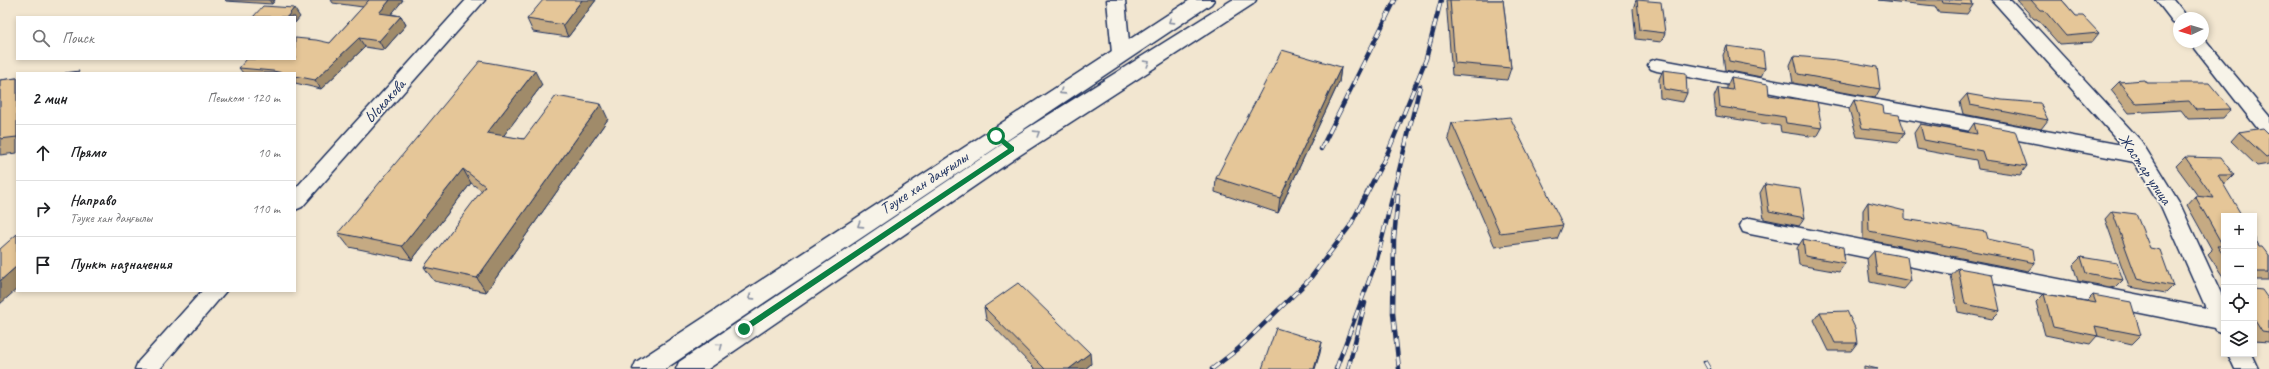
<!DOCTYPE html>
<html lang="ru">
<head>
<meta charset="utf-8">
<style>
	:root { --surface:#fff; --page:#f2f2f2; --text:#202124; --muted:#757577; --line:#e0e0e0 }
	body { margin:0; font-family:Caveat,sans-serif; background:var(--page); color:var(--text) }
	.controls { position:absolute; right:12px; bottom:12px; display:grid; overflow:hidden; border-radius:0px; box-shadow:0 2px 6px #0003 }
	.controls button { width:36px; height:36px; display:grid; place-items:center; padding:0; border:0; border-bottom:1px solid var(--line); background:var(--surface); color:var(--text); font:20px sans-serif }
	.compass { position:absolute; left:2173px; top:12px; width:36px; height:36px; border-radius:50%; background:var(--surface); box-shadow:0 2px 6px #0003; rotate:266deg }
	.stop { position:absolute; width:12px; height:12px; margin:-9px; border:3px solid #0b8043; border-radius:50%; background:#fff }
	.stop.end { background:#0b8043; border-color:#fff; box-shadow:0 1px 4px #0008 }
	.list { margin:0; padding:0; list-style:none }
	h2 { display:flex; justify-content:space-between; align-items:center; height:52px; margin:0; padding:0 16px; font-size:17px }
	h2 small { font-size:13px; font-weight:400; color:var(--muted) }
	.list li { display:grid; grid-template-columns:26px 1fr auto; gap:12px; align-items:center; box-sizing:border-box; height:56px; padding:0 16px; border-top:1px solid var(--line) }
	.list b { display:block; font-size:15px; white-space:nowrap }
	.list p { margin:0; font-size:13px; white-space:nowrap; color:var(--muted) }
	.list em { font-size:13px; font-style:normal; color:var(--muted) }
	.icon { flex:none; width:22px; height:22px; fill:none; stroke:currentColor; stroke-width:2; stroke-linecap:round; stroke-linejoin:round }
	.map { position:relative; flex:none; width:2269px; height:369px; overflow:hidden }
	.search { position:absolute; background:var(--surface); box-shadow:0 2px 6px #0003; left:16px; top:16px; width:280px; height:44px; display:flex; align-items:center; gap:10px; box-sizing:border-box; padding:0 14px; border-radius:0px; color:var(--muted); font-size:15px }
	.panel { position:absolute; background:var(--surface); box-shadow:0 2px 6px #0003; left:16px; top:72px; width:280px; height:220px; border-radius:0px }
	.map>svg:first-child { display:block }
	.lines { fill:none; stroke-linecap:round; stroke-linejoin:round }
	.minor-casing { stroke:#1b2f5e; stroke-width:3 }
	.primary-casing { stroke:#1b2f5e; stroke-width:3 }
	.minor { fill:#f7f3e8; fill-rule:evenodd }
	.primary { fill:#f7f3e8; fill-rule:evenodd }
	.rail-casing { stroke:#1b2f5e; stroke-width:4.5 }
	.rail { stroke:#f7f3e8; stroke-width:3; stroke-dasharray:9; stroke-linecap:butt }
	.wall { fill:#c5aa83; stroke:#1b2f5e }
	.shaded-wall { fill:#a08b6a; stroke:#1b2f5e }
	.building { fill:#e5c698; stroke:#1b2f5e }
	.oneway { stroke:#8991a3 }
	.route { fill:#0b8043 }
	.labels { text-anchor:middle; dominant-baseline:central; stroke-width:3.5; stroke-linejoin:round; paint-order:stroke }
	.street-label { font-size:16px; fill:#1b2f5e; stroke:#f7f3e8 }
</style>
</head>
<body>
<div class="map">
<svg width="2269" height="369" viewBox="0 0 2269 369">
	<rect width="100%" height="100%" fill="#f2e6d0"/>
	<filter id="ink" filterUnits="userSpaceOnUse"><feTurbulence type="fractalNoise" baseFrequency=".025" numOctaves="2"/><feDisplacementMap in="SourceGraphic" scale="8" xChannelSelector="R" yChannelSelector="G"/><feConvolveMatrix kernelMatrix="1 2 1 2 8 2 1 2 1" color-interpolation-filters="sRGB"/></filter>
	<g filter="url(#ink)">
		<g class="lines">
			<g class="minor-casing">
				<path id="minor" d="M466,0H485L302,207L295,210V189Z
					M1107,0H1125L1130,53L1127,57L1121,59L1115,57L1112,53Z
					M1992,0H2011L2141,141L2180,204L2224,300V333L2216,330L2215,328L1750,234L1743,232L1740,226L1743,220L1750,218L2206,308L2161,206L2134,162L1657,71L1651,69L1648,65L1651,61L1657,59L2122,145Z
					M2156,0H2174L2188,18H2179V24L2173,22Z
					M2203,37L2269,116V136L2262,134L2190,42H2203Z
					M202,291H226L160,369H135L138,362Z
					M2228,354H2251L2258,369H2235Z"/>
			</g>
			<g class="primary-casing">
				<path id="primary" d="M1190,0H1214L1211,4L665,369H633L636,362Z
					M1232,0H1256L1253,4L1020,155L708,369H676L679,362L1004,143Z"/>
			</g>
			<use href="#minor" class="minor"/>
			<use href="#primary" class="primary"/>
			<g class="rail-casing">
				<path id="rail" d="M1321,149L1395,0
					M1398,195L1394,239L1393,313L1399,369
					M1705,362L1709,369
					M1212,369L1238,349L1309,280L1350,226L1388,152L1426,59L1441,0
					M1336,369L1377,259L1420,86
					M1348,369L1365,303"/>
			</g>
			<use href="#rail" class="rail"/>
		</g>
		<path class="wall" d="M225,0H275L272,4L226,1Z
			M331,0H403L391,14L401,16L406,25L384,50L365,47L321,89L295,83V73H243L239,68L330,43L363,7L333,3Z
			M596,0L568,37L533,32L527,19Z
			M1446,0H1503L1511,68L1507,80L1452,75Z
			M1636,0L1665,33L1661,42L1636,39L1633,9Z
			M1878,0H1971L1973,5L1967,14L1938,12L1935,6Z
			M2017,0H2062L2076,16L2099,33L2092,42L2059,44L2037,19H2034Z
			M1727,46L1765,68L1761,77L1725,70L1723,55Z
			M1794,56L1880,89L1875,98L1793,83L1790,65Z
			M1341,67L1339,82L1278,213L1215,192L1216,178Z
			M1663,70L1687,93L1683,102L1660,98L1659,79Z
			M1731,77L1769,95L1822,128L1817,137L1781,132L1780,126L1716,116L1714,97L1718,88L1727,89V86Z
			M17,78V153L0,155V80Z
			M2119,82L2146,83L2231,109L2223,118L2188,119L2181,110L2129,113L2111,90Z
			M542,85L503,136L524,139L608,119L486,292L434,281L424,267L482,191L471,183L412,260L349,247L338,233Z
			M1967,94L2048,120L2041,129L1963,114L1960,102Z
			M1854,100L1905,133L1899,142L1857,137L1849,109Z
			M1452,123L1563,225L1557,239L1495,247L1448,138Z
			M1974,123L2027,166L2020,175L1978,169L1976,160L1917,149L1914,133L1920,124L1968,132Z
			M2239,132L2269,134V164L2257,166L2231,141Z
			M2185,157L2234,175L2225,184H2223L2224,278L2208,254L2212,250L2187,205L2195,196H2198L2176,166Z
			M1765,184L1805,218L1799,226L1764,219L1760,193Z
			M1868,202L1905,219L1988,239L2035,263L2028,271L1863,239V210Z
			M2112,211L2150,248L2173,286L2166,293L2129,287L2105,219Z
			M2254,237L2259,246L2269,255V280H2254Z
			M1803,239L1845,263L1839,272L1799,265L1797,248Z
			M1874,251L1911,281L1904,289L1870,282L1867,259Z
			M2081,257L2123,280L2115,288L2078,281L2073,265Z
			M1958,268L2000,311L1992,319L1958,312L1951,276Z
			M2254,289L2269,300V342L2254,341Z
			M2044,294L2087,301L2093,295L2141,335L2132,344L2097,336L2090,344L2045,335L2036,302Z
			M984,307L1091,364L1085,369H1035L986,319Z
			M1820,312L1857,343L1851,351H1829L1814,320Z"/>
		<path class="shaded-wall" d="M269,0H275L272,4Z
			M390,0H403L385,22L379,13Z
			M582,0H596L568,37L563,25Z
			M294,8L300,17L295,23V17H287Z
			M401,16L406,25L384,50L379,41Z
			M359,38L365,47L321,89L315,80Z
			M1341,67L1339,82L1278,213L1280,198Z
			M535,71L542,85L495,147L487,133Z
			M601,104L608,119L486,292L477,278Z
			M463,169L471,183L412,260L402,246Z
			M17,266V289L0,304V281Z
			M1322,342L1320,353L1315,369H1314Z
			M1090,353L1091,364L1085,369H1069Z"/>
		<path class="building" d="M369,0H390L379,13L401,16L379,41L359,38L315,80L295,76V73H283L273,71L239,68L247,59H295V38L316,40L330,43Z
			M543,0H582L563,25L527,19Z
			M1450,0H1503L1511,68L1455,63Z
			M1637,0L1661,2L1665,33L1640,30Z
			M1942,0H1971L1973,5L1943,3Z
			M2031,0H2062L2076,16H2083L2099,33L2066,36L2044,10H2040Z
			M263,6L294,8L287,17H253Z
			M1727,46L1763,51L1765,68L1729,61Z
			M1282,50L1341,67L1280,198L1216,178Z
			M1794,56L1837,60L1877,67L1880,89L1798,74Z
			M480,61L535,71L487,133L524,139L556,96L601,104L477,278L424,267L485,186L463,169L402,246L338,233Z
			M1663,70L1686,73L1687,93L1664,89Z
			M79,71L78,73H65Z
			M1731,77L1768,84L1769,95L1817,102L1822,128L1786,123L1785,117L1720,107L1718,88L1733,90Z
			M17,78V137L0,139V80Z
			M2144,80L2146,83H2209L2231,109L2196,110L2189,101L2137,104L2119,82Z
			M1967,94L2002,100L2040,103L2048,120L1970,105Z
			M1854,100L1883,106L1884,113L1899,115L1905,133L1862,128Z
			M1510,117L1563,225L1500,233L1452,123Z
			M1974,123L2015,131L2027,166L1985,160L1982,151L1924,140L1920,124L1977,134Z
			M2263,128L2269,134V156L2266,157L2239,132Z
			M2185,157L2221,158L2234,175H2218L2242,216H2224V256L2217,246H2223L2195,196L2214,198Z
			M1765,184L1800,189L1805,218L1769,211Z
			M1868,202L1905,211V219L1986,232L1988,239L2033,249L2035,263L1869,231Z
			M2112,211L2136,214L2150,248L2160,250L2173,286L2137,279Z
			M17,234V266L0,281V249Z
			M2254,237L2259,246H2262L2269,255V272H2254Z
			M1803,239L1843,247L1845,263L1805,256Z
			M1874,251L1907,257L1911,281L1877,274Z
			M2081,257L2117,263L2123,280L2086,273Z
			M1958,268L1992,274L2000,311L1965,304Z
			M1018,283L1090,353L1069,369H1045L984,307Z
			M2254,289L2262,290L2269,300V333L2262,332L2254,319Z
			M2044,294L2096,303L2093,295L2131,302L2141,335L2095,326L2098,336L2053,327Z
			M1847,311L1855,328L1857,343H1835L1820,312Z
			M1276,328L1322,342L1314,369H1262Z
			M1864,366L1878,369H1864Z"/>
		<defs><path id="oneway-chevron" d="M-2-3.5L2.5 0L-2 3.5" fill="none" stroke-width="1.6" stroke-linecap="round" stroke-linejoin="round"/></defs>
		<g class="oneway">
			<use href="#oneway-chevron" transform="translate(1171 21) rotate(147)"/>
			<use href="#oneway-chevron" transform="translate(1147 63) rotate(-32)"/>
			<use href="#oneway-chevron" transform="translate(1062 92) rotate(147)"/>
			<use href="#oneway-chevron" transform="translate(1037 133) rotate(-32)"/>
			<use href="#oneway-chevron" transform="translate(860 225) rotate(147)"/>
			<use href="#oneway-chevron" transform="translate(751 297) rotate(147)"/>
			<use href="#oneway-chevron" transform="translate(720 346) rotate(-36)"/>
		</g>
	</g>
	<path class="route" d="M994,134H998L1014,147V151L746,331H741V327L1008,149L994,137Z"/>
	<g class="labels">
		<g class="street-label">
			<text transform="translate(385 101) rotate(-48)">Ыскакова</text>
			<text transform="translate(2145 169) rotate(56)">Жастар улица</text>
			<text transform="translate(924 183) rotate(-33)">Тәуке хан даңғылы</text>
		</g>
	</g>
</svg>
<div class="controls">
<button>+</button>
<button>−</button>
<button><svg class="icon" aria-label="locate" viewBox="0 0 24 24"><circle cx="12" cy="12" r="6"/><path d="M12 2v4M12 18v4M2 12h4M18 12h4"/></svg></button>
<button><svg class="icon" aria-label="layers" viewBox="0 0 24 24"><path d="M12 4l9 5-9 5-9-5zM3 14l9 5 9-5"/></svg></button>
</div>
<svg class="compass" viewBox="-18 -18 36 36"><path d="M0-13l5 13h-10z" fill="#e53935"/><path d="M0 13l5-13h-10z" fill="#757577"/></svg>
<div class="stop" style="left:996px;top:136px"></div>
<div class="stop end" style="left:744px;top:329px"></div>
<div class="search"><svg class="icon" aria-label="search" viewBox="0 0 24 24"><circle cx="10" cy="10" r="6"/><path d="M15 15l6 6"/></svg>Поиск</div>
<section class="panel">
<h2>2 мин<small>Пешком · 120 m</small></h2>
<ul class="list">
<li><svg class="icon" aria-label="ahead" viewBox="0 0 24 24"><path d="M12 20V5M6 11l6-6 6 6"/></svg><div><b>Прямо</b></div><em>10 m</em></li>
<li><svg class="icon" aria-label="right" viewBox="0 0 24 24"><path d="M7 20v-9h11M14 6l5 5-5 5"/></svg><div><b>Направо</b><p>Тәуке хан даңғылы</p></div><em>110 m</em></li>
<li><svg class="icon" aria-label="arrive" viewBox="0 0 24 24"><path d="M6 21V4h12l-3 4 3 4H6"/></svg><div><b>Пункт назначения</b></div></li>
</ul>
</section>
</div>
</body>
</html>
